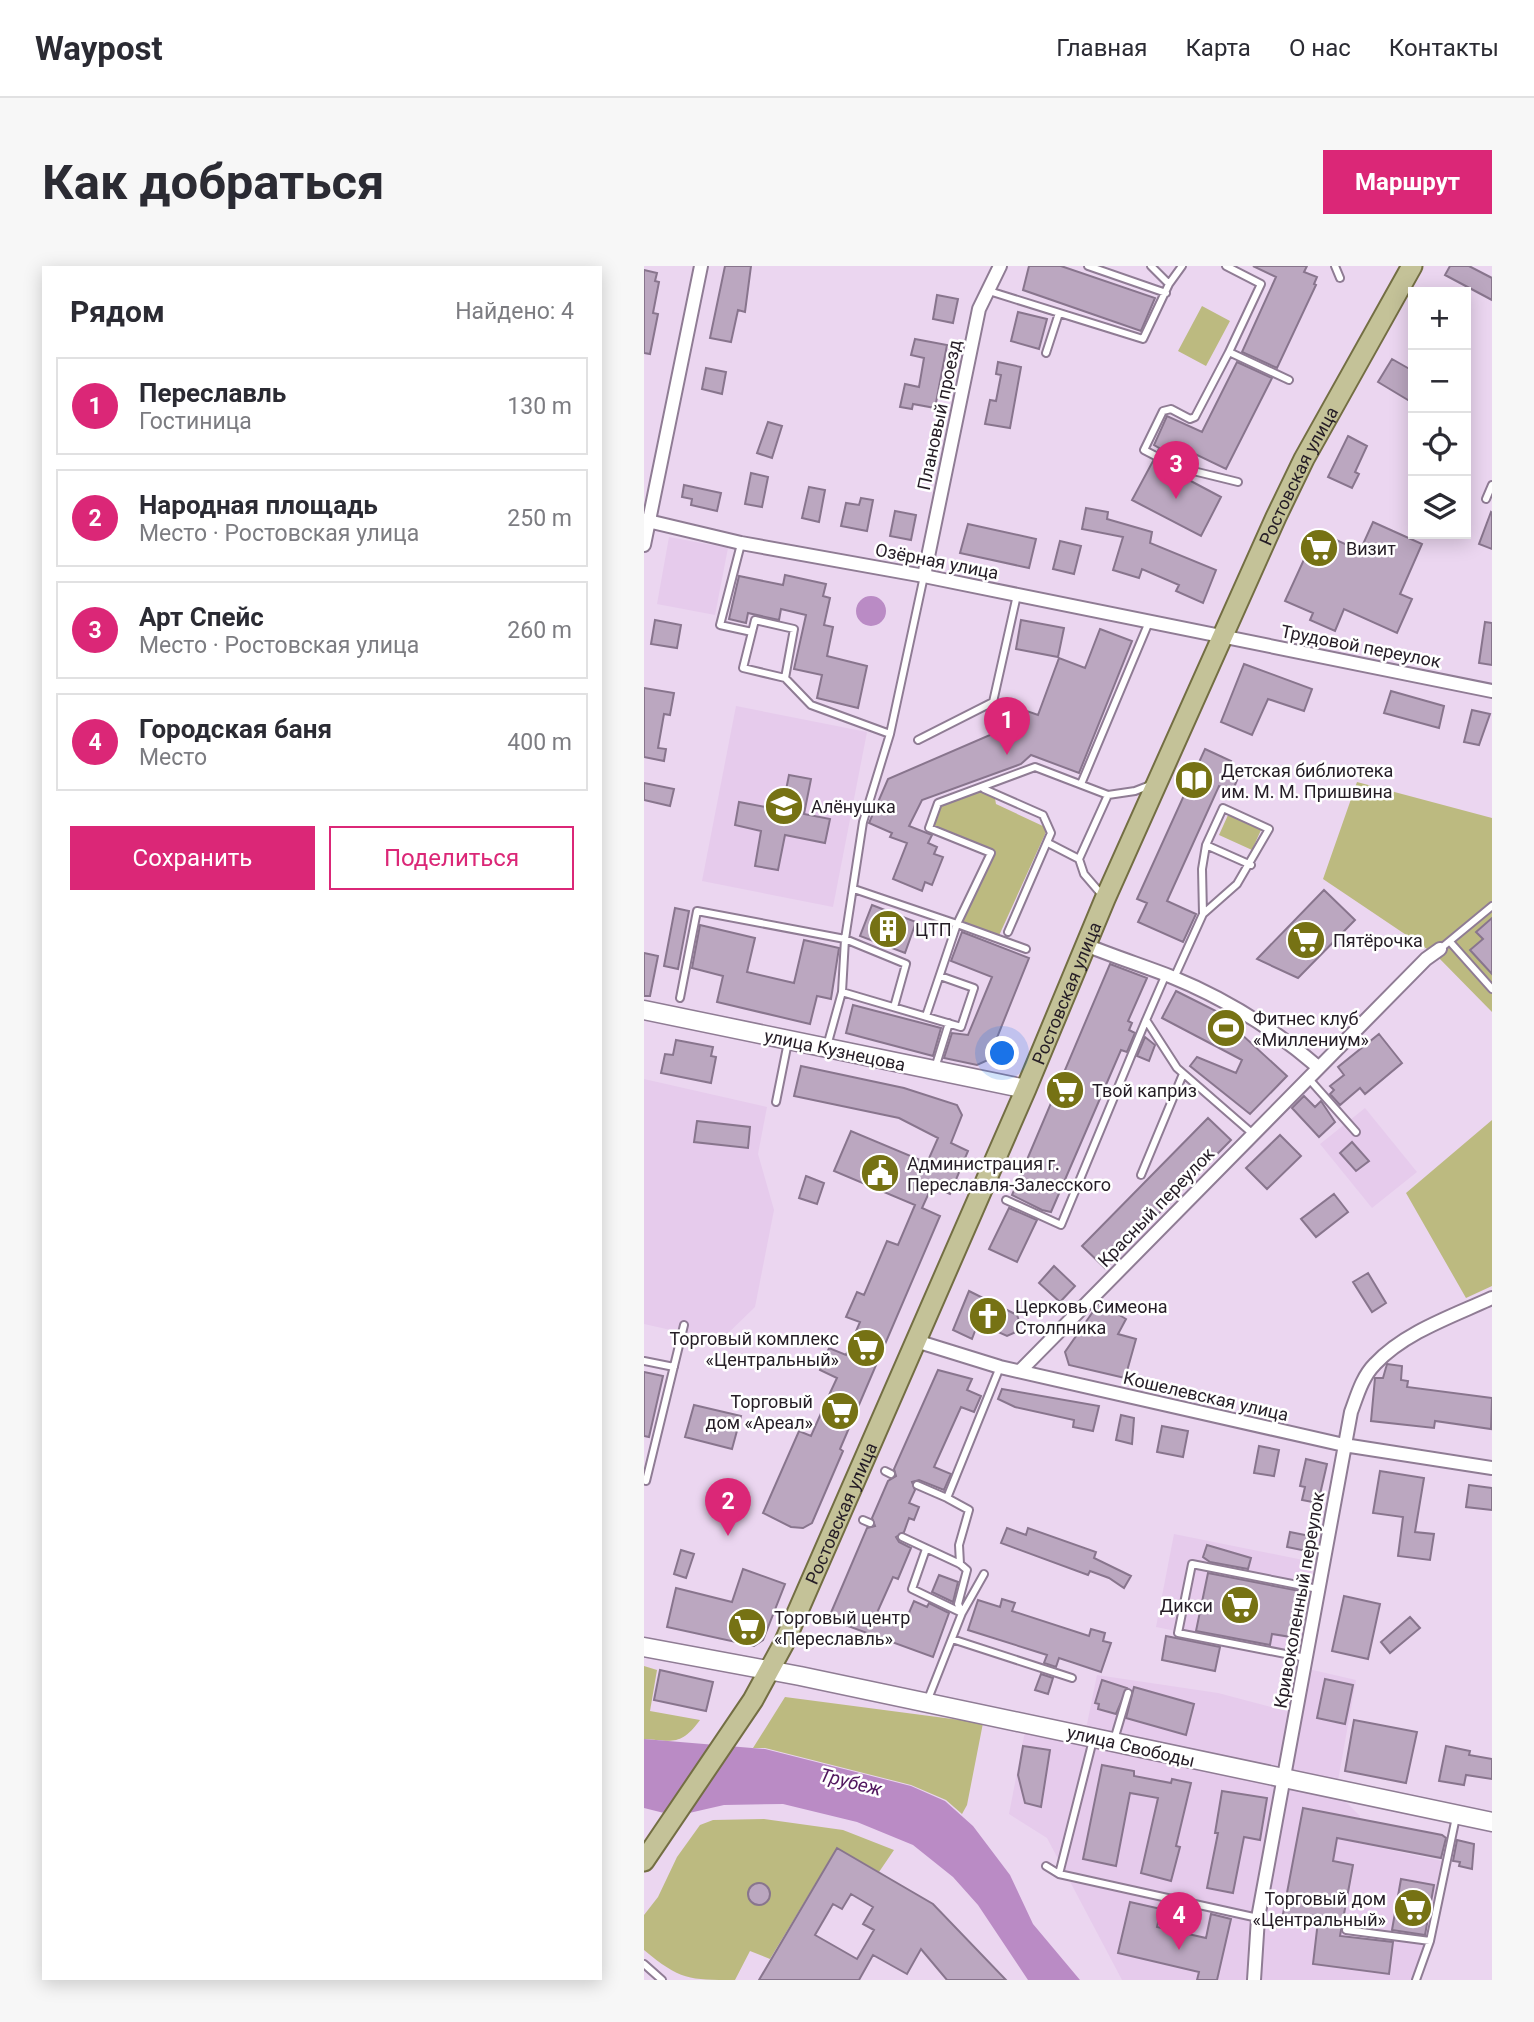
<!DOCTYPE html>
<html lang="ru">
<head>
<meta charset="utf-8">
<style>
	:root { --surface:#fff; --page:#f7f7f7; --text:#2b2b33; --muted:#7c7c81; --line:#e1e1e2; --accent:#db2777 }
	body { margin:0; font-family:Roboto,sans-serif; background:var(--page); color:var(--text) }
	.controls { position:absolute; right:21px; top:21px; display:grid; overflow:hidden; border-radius:0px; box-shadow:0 4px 18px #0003 }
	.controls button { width:63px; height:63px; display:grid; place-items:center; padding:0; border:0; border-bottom:2px solid var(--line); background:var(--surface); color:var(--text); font:35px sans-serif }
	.you { position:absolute; left:359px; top:788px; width:24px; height:24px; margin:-18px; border:5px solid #fff; border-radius:50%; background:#1a73e8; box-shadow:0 0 0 10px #1a73e833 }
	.badge { display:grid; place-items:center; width:46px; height:46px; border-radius:50%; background:var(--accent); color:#fff; font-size:23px; font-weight:700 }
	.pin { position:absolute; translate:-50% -58px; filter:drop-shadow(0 2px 4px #0008) }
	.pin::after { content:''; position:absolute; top:37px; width:24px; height:21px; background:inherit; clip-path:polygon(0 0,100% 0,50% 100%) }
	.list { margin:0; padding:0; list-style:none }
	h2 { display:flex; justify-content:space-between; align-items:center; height:91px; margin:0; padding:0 28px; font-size:30px }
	h2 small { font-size:23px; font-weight:400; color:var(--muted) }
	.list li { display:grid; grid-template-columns:46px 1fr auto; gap:21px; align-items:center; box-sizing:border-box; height:98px; margin:0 14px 14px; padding:0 14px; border:2px solid var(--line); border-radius:0px }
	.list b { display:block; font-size:26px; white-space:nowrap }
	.list p { margin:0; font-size:23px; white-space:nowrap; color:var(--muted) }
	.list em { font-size:23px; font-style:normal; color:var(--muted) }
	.actions { display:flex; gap:14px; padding:21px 28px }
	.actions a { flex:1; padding:16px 0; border:2px solid var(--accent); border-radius:0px; text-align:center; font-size:24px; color:var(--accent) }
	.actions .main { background:var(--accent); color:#fff }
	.icon { flex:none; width:38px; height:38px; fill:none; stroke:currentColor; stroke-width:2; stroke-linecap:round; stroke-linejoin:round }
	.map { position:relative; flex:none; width:848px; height:1714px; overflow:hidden; border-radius:0px }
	header { display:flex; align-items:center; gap:42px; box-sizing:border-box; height:98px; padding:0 35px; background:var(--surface); border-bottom:2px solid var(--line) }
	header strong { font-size:33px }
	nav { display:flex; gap:38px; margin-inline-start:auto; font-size:24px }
	.intro { display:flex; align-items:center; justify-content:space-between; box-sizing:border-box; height:168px; padding:0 42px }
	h1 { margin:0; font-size:49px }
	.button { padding:18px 32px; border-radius:0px; background:var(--accent); color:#fff; font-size:24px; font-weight:700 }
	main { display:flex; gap:42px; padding:0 42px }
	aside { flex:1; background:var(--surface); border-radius:0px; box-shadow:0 4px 18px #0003 }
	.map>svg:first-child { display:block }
	.built { fill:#e6cbec }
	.green { fill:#bcba80 }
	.water { fill:#ba8bc5 }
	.building { fill:#bba7c0; stroke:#88758d; stroke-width:2; fill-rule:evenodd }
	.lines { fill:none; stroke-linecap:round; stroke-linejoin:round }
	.lane-casing { stroke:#8f7c94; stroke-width:10 }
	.street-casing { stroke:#8f7c94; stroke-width:16 }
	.secondary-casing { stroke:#8f7c94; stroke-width:21 }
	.primary-casing { stroke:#736e43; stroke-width:23 }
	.lane { stroke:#fff; stroke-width:6 }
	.street { stroke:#fff; stroke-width:12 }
	.secondary { stroke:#fff; stroke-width:18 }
	.primary { stroke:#c4c298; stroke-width:19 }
	.labels { text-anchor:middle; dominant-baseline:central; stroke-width:5; stroke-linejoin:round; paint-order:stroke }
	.street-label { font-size:18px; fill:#251d26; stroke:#fff }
	.poi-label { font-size:18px; fill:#251d26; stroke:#fff; text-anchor:start }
	.water-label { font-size:19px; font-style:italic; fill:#51175e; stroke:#fff }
</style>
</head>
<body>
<header>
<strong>Waypost</strong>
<nav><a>Главная</a><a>Карта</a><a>О нас</a><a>Контакты</a></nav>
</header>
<div class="intro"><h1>Как добраться</h1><a class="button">Маршрут</a></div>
<main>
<aside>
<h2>Рядом<small>Найдено: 4</small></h2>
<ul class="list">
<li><span class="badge">1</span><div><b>Переславль</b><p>Гостиница</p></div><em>130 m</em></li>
<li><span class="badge">2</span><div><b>Народная площадь</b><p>Место · Ростовская улица</p></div><em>250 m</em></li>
<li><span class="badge">3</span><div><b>Арт Спейс</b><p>Место · Ростовская улица</p></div><em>260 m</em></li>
<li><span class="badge">4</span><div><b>Городская баня</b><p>Место</p></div><em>400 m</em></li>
</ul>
<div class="actions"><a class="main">Сохранить</a><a>Поделиться</a></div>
</aside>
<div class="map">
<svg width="848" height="1714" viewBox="0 0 848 1714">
	<rect width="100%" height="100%" fill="#ebd6f0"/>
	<path class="built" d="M25,271L84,282L71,349L13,338Z
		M92,440L223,466L189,641L58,615Z
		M0,813L123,841L114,888L130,944L111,1041L76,1075L0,1058Z
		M721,842L773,906L728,942L676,878Z
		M530,1268L669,1296L651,1389L512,1361Z
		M660,1402L712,1414L692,1526L716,1550L714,1577L803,1596L786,1674L772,1714H478L403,1572L365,1548L381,1465L441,1468L453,1409L574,1427L650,1447Z"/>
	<path class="green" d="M558,40L586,55L562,100L534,85Z
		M713,516L848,552V746L792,689L679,613Z
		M339,523L350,527L352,538L401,561L402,566L353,674L314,658L347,587L285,562L294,537Z
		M584,549L617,564L608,584L575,569Z
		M848,854V1020L822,1032L762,927Z
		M0,1400L13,1404L6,1445L56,1454C37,1480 29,1475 0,1473Z
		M141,1431L339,1457L323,1539L318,1548L302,1534L267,1519L121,1482H109Z
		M120,1553L199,1564L250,1584L235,1606L193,1582L126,1693L106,1685L91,1714C45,1714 36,1714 0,1684V1649L14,1631L33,1591L56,1559L69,1554Z"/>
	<path class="water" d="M212 345a15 15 0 1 1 30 0a15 15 0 1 1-30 0Z
		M0,1473L121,1483L267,1520L301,1535L329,1560L366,1609L389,1658L436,1714H384L334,1639L309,1611L269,1579L213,1556L139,1538L80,1539L32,1550L0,1542Z"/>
	<path class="building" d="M81,0H107L101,46L94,44L87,76L66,72Z
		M385,0H417L511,32L497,65L379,24Z
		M609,0H663L660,6L673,11L670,18L672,19L633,102L598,86L632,11Z
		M806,0H825L848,12V34L801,9Z
		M0,4L13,7L11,15L15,16L9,47L14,48L6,88L0,87Z
		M293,29L314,33L309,57L289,53Z
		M374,46L403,53L395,83L367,75Z
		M271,73L303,79L291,142L269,138L268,143L256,141L261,118L275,121L280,92L267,89Z
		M748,93L769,105V137L734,116Z
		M354,96L377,101L366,162L341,158L346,134L352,135L357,109L352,108Z
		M593,96L628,112L582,203L545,185L539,197L514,185L515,182L510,179L523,150L558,166Z
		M62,102L82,106L78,128L58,123Z
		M124,156L138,160L128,192L113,187Z
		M704,170L723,180L711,206L715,208L708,222L684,211Z
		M509,195L577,231L557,270L488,234Z
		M107,207L124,211L118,241L101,238Z
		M40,219L77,227L73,245L47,239L48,233L38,231Z
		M165,221L181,224L175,256L158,252Z
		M217,232L229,234L223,265L197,260L202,237L215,239Z
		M442,242L464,246L463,253L508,266L506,277L572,304L559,337L532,325L535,319L498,303L495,312L469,304L479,271L438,263Z
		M251,245L272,249L267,274L246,270Z
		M847,246L848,247V283L835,278Z
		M729,256L778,278L756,328L768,333L753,367L700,343L691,365L666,354L669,347L641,335L673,265L716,285Z
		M324,258L392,273L385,302L316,287Z
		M416,275L437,280L430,308L409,303Z
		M141,309L182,318L179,330L186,332L180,359L189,361L183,390L223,400L214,442L173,432L178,409L150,403L162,349L137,343L135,354L104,347L102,357L85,353L95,310L139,319Z
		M11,354L37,359L33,382L7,378Z
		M377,354L420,362L414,391L372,383Z
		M841,356L848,357V399L835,397Z
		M456,363L488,375L435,507L387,489L377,498L278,534L265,560L288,569L284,577L293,581L290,588L299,591L288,619L281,616L278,625L249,613L263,577L246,571L248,567L225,557L244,513L353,466L363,438L394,449L415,392L441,402Z
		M600,398L668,423L660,445L624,433L608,469L577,456Z
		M0,422L30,427L26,449L20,448L14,482L22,483L20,495L0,491Z
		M747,425L800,440L795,462L740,447Z
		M828,444L846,448L835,479L820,476Z
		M561,483L587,495L582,507L594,512L588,526L575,520L523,635L552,648L539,676L494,656L503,637L493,633Z
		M145,509L167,513L160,548L186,553L181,577L141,569L134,604L111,600L117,565L91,559L95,536L138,544Z
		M0,517L30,523L26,540L0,534Z
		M680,624L711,654L654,712L613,693Z
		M228,639L272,656L261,687L216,670Z
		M31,642L45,645L34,703L20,700Z
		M848,652V708L826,684L839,673L832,666Z
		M56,659L111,672L103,706L150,717L160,674L195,682L187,733L173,730L166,758L73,736L79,710L48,702Z
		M318,666L385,692L344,794L333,799L300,792L308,767L324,769L348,711L307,695Z
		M0,687L14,690L6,730H0Z
		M466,698L503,712L484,755L488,757L485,764L491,767L483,786L477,784L407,946L398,944L368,929Z
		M532,725L572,745L643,810L606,848L546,800L553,791L592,807L598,794L518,752Z
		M209,739L297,762L289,790L202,767Z
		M735,768L758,797L721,828L716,822L696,839L686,828L690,824L686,820L700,809L694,801Z
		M501,771L511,779L505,795L493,790Z
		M32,774L69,781L67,790L72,791L67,817L17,807L21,788L29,789Z
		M157,800L260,822L313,839L318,849L307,877L324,885L306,928L288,920L278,942L296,950L196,1183L199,1185L168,1257L159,1262L147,1261L119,1247L155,1165L167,1170L186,1127L193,1112L176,1104L185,1082L202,1089L216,1056L202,1051L213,1026L220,1029L243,975L254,979L271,939L190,905L207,865L283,897L294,872L255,852L150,830Z
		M660,830L671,841L677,835L691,856L675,871L648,842Z
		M564,852L587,874L461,1002L438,980Z
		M53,855L106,861L104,882L50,876Z
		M636,869L657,890L623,923L602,902Z
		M708,876L725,895L712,905L696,887Z
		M162,910L180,917L173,938L155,932Z
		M690,928L704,946L672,971L657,953Z
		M365,942L393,954L373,996L345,983Z
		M410,1000L431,1020L416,1036L395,1017Z
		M724,1007L742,1037L728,1046L709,1016Z
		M325,1025L373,1049L375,1055L372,1066L363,1070L334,1057L328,1073L309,1064Z
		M455,1037L482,1053L474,1068L492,1073L481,1112L425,1099L421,1086Z
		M743,1098L758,1100L757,1114L764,1115L763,1121L848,1132L847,1163L791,1155L790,1162L727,1155L731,1112H739Z
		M294,1104L328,1113L323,1124L337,1130L330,1146L317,1141L290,1201L307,1208L300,1224L275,1214L268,1216L271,1224L265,1237L275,1241L270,1254L265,1252L260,1266L252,1271L255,1276L267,1282L254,1313L249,1311L232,1349L259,1361L270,1335L283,1341L285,1337L305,1347L289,1391L190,1355L186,1349L223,1262L231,1260L228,1252L244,1215L252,1210L250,1203Z
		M0,1106L19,1110L5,1171L0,1170Z
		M358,1123L455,1140L449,1165L429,1161L430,1154L371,1141L354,1133Z
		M50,1139L97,1150L88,1183L41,1171Z
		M477,1149L490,1152L488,1178L472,1174Z
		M518,1160L544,1165L539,1191L513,1186Z
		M615,1180L635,1184L630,1210L610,1207Z
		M662,1193L683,1198L674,1237L658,1234L661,1221L656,1220Z
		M736,1205L780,1212L771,1266L790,1268L786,1294L754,1290L759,1251L729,1247Z
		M825,1219L848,1222V1244L822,1241Z
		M363,1262L382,1269L384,1262L452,1286L450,1292L487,1310L480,1322L465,1312L446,1305L444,1309L357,1277Z
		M646,1266L671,1271L668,1286L643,1281Z
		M563,1279L607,1292L604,1303L566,1296L559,1291Z
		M37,1284L50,1288L42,1312L30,1308Z
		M99,1303L141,1318L119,1374L110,1380L23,1361L32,1322L88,1336Z
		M564,1307L661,1326L653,1372L628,1368L626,1379L552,1365Z
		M295,1309L314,1316L309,1336L288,1326Z
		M700,1330L736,1338L724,1393L688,1385Z
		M358,1333L371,1337L368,1345L445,1370L447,1363L461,1367L459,1375L467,1377L457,1406L415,1392L412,1401L400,1397L403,1389L324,1364L334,1334L356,1341Z
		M766,1351L776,1362L746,1387L737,1376Z
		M522,1370L576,1381L571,1405L518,1394Z
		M16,1404L69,1416L62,1445L10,1434Z
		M397,1408L409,1412L404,1428L391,1424Z
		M681,1413L709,1419L701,1458L673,1452Z
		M458,1414L483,1422L472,1448L454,1443L455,1438L451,1437Z
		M490,1421L550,1438L542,1469L482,1452Z
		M710,1454L773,1466L762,1517L701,1505Z
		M379,1480L406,1484L397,1541L381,1537L374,1509Z
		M802,1480L826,1485L825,1489L848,1493V1513L822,1509L820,1519L795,1515Z
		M458,1499L490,1505V1510L527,1517L528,1513L547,1517L532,1580L536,1581L527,1615L497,1607L514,1532L486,1527L472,1600L439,1593Z
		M578,1525L623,1532L616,1574L600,1571L589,1627L563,1622L574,1567H571Z
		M659,1542L798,1569L802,1572L797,1592L693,1572L689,1595L709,1599L696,1670L749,1676L745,1708L669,1698L674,1655L639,1648Z
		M813,1574L830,1578L828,1603L815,1600L816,1596L809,1595Z
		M193,1582L289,1638L362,1714H303L277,1683L263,1708L229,1689L215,1714H115ZM207,1628L229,1641L219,1658L230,1664L213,1693L171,1669L189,1638L198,1643Z
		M757,1613L790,1619L781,1669L748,1664Z
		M104 1628a11 11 0 1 1 22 0a11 11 0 1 1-22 0Z
		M486,1636L517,1643L513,1661L562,1672L567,1648L587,1653L573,1714H553L555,1706L474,1687Z"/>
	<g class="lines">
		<g class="lane-casing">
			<path id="lane" d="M444,0L522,27
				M507,0L525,18
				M582,0L617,18L585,86L645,114
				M691,0L696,12
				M345,25L499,73L525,18L538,0
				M585,86L551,151L546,153L527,143L519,145L500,184L533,201L594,216
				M402,87L415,47
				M842,233L848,219
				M97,278L76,359L108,366
				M141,412L150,363L111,354L99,402L141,412L167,439L246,468
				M274,474L349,436L373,329
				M437,518L505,356
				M340,523L399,549L407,567L364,666
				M404,577L435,593
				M562,579L607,599
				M210,623L313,658L347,587L285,562L294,537L391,501L464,529
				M458,629L440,608L435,593L464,529L491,525L509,518
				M807,677L848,723
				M796,683L848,640
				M522,708L502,754L533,802L609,868
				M530,712L559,648L558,603L562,579L579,542L625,563L593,618L559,648
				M198,726L317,761L330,722L296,710
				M36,732L53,645L201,673L262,698L250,741
				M282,750L313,658L382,683
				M183,780L198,726L201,673L219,556L246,468L280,310
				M291,802L305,757
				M665,813L712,866
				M132,836L144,776
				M497,909L539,808
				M362,934L417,959L502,754
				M0,1095L30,1101
				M241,1205L247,1208
				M2,1215L40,1059
				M273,1219L303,1232L356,1101
				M303,1232L325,1244L315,1279L316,1298
				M219,1254L226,1257
				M258,1271L316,1298L323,1304L314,1338L318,1347L284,1433
				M282,1283L268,1323L318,1347L340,1308
				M308,1373L428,1412
				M662,1392L534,1367L548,1298L674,1323
				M470,1474L484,1427
				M402,1600L415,1608L614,1652
				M415,1608L449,1474
				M702,1664L786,1675L812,1551
				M0,1698L18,1714
				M772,1714L786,1675"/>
		</g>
		<g class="street-casing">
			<path id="street" d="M0,254L97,277L280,310L848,425
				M0,279L57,0
				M280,310L335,43L356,0
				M442,679C471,691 500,700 528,711C582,733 630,763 674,801
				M272,1075L356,1101L700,1179L848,1202
				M376,1105L782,693L796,683
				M610,1714L614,1652L707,1146C713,1130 718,1111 731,1098C761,1066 809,1050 848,1032"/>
		</g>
		<g class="secondary-casing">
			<path id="secondary" d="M0,744L382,823
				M0,1381L156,1410L848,1556"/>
		</g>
		<g class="primary-casing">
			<g id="primary">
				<path id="s1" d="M0,1595L109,1434L140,1377L382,823L461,633L632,251L660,193L768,0"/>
			</g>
		</g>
		<use href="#lane" class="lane"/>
		<use href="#street" class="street"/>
		<use href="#secondary" class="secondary"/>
		<use href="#primary" class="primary"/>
	</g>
	<defs>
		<g id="supermarket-disc" transform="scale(2.0125)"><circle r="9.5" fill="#767214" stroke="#fff"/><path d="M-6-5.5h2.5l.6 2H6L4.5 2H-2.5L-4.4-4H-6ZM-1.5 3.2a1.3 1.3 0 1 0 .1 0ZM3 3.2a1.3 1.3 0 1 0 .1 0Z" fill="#fff"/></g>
		<g id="library-disc" transform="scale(2.0125)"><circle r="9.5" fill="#767214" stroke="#fff"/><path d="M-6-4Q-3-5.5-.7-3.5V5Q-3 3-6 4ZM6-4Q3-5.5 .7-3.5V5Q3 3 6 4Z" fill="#fff"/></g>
		<g id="school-disc" transform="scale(2.0125)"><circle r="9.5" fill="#767214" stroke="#fff"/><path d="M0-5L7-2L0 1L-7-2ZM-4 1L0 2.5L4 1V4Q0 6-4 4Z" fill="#fff"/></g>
		<g id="building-disc" transform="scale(2.0125)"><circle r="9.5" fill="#767214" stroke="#fff"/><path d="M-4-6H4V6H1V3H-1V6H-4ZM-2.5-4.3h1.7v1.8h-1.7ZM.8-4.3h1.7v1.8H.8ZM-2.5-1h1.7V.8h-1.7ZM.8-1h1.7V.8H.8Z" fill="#fff"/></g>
		<g id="stadium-disc" transform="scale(2.0125)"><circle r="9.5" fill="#767214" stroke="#fff"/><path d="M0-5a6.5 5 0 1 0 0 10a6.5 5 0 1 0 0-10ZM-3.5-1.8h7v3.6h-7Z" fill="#fff"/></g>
		<g id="civic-disc" transform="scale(2.0125)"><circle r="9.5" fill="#767214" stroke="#fff"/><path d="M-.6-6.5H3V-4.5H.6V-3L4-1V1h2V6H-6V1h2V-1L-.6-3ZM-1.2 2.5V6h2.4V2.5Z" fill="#fff"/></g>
		<g id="church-disc" transform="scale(2.0125)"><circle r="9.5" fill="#767214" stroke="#fff"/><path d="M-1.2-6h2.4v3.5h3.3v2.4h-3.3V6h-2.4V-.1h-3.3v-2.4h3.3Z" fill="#fff"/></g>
	</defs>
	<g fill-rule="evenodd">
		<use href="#supermarket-disc" x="675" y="282"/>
		<use href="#library-disc" x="550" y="514"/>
		<use href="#school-disc" x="140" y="540"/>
		<use href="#building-disc" x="244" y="663"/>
		<use href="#supermarket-disc" x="662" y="674"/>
		<use href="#stadium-disc" x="582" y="762"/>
		<use href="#supermarket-disc" x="421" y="824"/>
		<use href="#civic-disc" x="236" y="907"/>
		<use href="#church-disc" x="344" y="1050"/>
		<use href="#supermarket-disc" x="222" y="1082"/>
		<use href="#supermarket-disc" x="196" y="1145"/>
		<use href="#supermarket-disc" x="596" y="1339"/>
		<use href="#supermarket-disc" x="103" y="1361"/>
		<use href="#supermarket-disc" x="769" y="1642"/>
	</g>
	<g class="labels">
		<g class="street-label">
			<text transform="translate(295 149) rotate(-78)">Плановый проезд</text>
			<text stroke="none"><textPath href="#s1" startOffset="1535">Ростовская улица</textPath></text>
			<text transform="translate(293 295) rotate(11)">Озёрная улица</text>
			<text transform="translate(717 380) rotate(11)">Трудовой переулок</text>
			<text stroke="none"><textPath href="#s1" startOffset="968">Ростовская улица</textPath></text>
			<text transform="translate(191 784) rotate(12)">улица Кузнецова</text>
			<text transform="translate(512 941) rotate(-46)">Красный переулок</text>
			<text transform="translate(562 1130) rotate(13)">Кошелевская улица</text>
			<text stroke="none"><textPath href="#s1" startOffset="401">Ростовская улица</textPath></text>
			<text transform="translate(655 1334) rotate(-80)">Кривоколенный переулок</text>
			<text transform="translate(487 1480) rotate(13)">улица Свободы</text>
		</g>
		<g class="poi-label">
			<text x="702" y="282">Визит</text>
			<text x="577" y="504">Детская библиотека<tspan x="577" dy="21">им. М. М. Пришвина</tspan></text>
			<text x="167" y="540">Алёнушка</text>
			<text x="271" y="663">ЦТП</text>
			<text x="689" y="674">Пятёрочка</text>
			<text x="609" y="752">Фитнес клуб<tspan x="609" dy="21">«Миллениум»</tspan></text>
			<text x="448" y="824">Твой каприз</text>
			<text x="263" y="897">Администрация г.<tspan x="263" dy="21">Переславля-Залесского</tspan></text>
			<text x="371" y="1040">Церковь Симеона<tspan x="371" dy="21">Столпника</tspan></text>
			<text x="195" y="1072" text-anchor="end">Торговый комплекс<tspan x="195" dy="21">«Центральный»</tspan></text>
			<text x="169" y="1135" text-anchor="end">Торговый<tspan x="169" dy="21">дом «Ареал»</tspan></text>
			<text x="569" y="1339" text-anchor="end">Дикси</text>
			<text x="130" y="1351">Торговый центр<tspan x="130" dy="21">«Переславль»</tspan></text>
			<text x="742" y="1632" text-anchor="end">Торговый дом<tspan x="742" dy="21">«Центральный»</tspan></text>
		</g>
		<g class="water-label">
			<text transform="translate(207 1516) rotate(14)">Трубеж</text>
		</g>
	</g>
</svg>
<div class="controls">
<button>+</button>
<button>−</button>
<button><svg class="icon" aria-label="locate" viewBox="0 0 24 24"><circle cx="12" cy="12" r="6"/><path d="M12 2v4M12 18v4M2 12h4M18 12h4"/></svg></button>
<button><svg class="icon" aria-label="layers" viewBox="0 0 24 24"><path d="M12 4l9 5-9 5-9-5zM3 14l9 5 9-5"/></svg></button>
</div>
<div class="you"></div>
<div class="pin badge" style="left:363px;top:489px">1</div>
<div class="pin badge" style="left:84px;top:1270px">2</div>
<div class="pin badge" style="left:532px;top:233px">3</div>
<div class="pin badge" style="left:535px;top:1684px">4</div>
</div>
</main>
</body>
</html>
